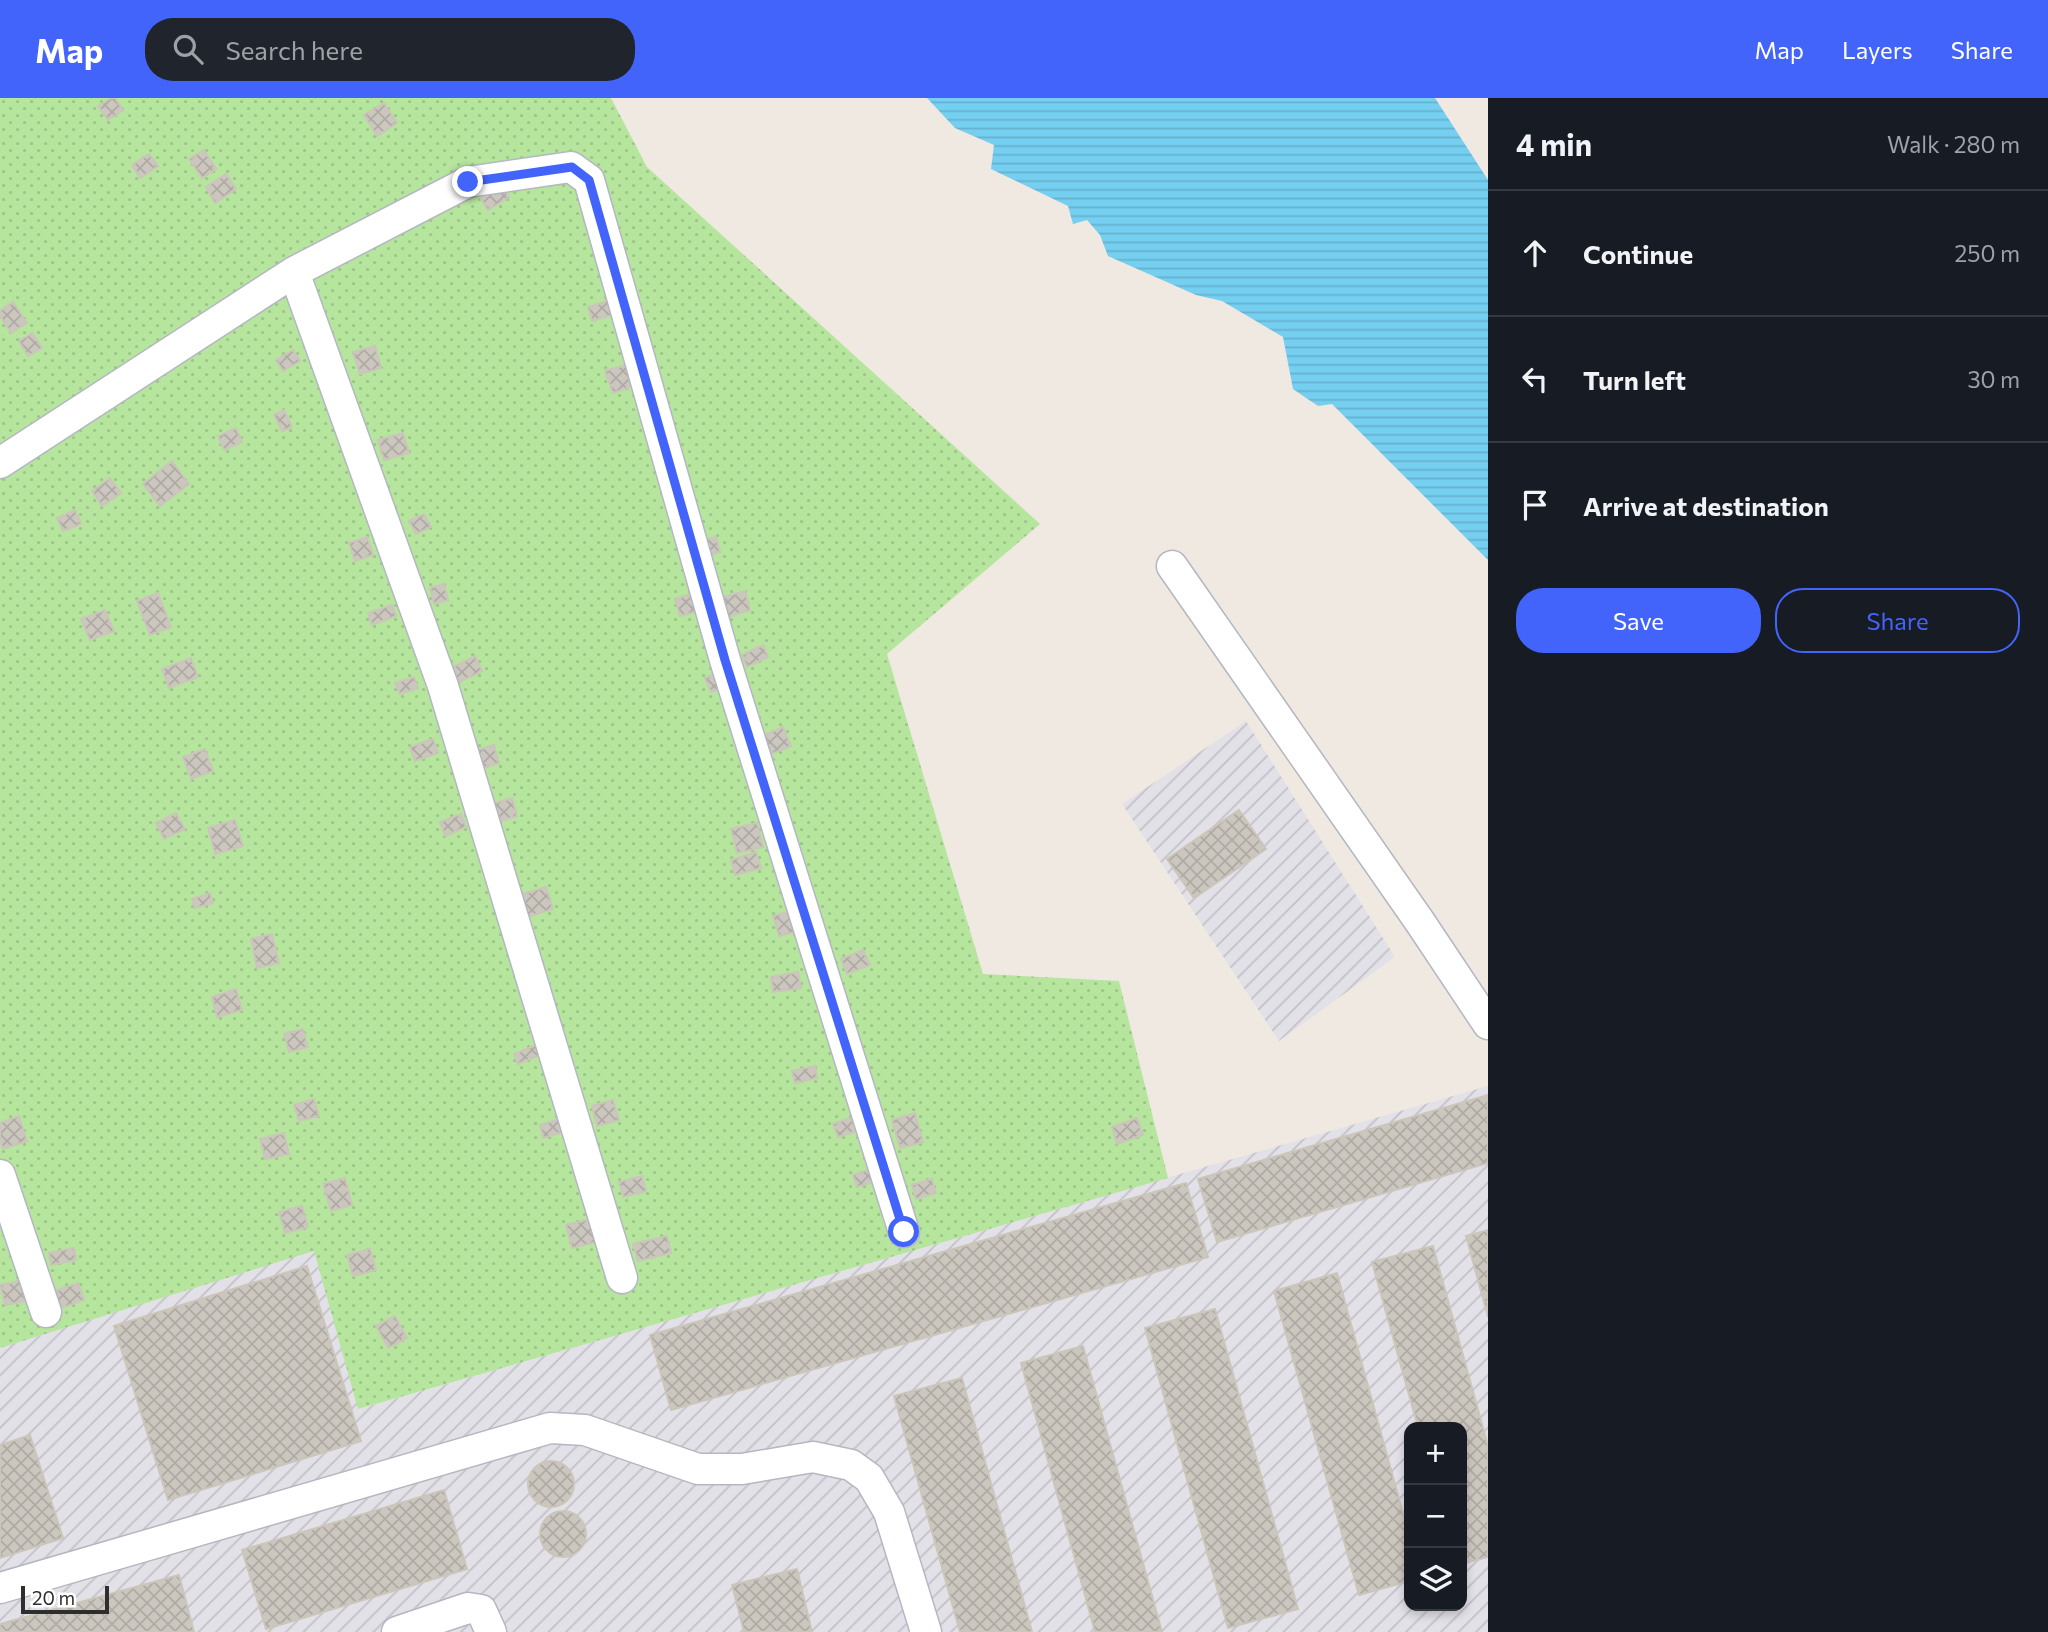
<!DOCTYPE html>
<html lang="en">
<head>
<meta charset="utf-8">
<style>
	:root { --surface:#171b24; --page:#20242c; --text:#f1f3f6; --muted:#9ea1a6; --line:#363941; --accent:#4264fb }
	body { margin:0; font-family:Commissioner,sans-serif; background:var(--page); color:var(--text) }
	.controls { position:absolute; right:21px; bottom:21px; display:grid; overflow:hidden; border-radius:14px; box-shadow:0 4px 10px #0003 }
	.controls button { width:63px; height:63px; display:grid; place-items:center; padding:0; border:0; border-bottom:2px solid var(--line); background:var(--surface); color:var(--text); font:35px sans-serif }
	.scale { position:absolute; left:21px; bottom:18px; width:88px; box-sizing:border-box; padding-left:7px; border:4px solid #2e2e2e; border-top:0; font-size:19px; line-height:24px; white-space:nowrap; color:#2e2e2e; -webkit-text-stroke:5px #fff; paint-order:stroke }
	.stop { position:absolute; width:21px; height:21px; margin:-16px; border:5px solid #4264fb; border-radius:50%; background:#fff }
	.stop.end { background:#4264fb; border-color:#fff; box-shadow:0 2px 7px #0008 }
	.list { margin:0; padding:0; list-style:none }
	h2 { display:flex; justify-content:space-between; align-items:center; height:91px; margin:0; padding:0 28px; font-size:30px }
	h2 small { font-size:23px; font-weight:400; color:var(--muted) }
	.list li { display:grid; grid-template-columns:46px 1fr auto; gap:21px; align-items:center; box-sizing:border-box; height:126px; padding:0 28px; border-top:2px solid var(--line) }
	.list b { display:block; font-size:26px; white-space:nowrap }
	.list em { font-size:23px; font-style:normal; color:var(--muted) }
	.actions { display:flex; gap:14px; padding:21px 28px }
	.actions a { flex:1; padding:16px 0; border:2px solid var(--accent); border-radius:28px; text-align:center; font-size:24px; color:var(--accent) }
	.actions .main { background:var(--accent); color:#fff }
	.icon { flex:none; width:38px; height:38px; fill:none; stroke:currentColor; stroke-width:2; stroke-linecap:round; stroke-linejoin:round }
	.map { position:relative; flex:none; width:1488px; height:1534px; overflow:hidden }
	header { display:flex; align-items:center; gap:42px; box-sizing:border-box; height:98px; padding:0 35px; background:var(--accent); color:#fff }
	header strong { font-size:33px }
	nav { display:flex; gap:38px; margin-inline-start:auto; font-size:24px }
	.search { width:490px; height:63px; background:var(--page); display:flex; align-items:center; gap:18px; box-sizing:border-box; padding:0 24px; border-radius:28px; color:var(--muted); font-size:26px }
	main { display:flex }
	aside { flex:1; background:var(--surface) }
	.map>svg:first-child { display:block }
	.industrial { fill:url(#industrial-furrows); fill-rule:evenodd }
	.garden { fill:url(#garden-dots) }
	.water { fill:url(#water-rules) }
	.building { fill:url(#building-cross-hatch); stroke:#cbc5ba; stroke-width:2 }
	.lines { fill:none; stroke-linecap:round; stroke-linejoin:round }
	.minor-casing { stroke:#b4b7c1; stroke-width:33 }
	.minor { stroke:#fff; stroke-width:30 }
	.route { stroke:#4264fb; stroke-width:9 }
</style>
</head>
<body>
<header>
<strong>Map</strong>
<div class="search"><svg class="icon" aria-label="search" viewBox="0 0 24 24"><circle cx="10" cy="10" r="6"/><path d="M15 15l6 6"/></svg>Search here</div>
<nav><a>Map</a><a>Layers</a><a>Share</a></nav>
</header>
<main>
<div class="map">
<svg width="1488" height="1534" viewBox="0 0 1488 1534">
	<defs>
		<pattern id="industrial-furrows" width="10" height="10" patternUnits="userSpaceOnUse" patternTransform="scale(1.75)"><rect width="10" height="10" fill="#e3e1e8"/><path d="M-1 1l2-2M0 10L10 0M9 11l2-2" fill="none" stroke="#c3c1c7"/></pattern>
		<pattern id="garden-dots" width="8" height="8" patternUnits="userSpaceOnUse" patternTransform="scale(1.75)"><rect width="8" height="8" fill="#b6e59e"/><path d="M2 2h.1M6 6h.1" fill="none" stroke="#9dc588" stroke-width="1.8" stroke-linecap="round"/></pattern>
		<pattern id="water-rules" width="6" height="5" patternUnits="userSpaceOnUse" patternTransform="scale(1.75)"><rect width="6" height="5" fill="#75cff0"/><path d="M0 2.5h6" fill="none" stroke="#66b2ce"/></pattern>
		<pattern id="building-cross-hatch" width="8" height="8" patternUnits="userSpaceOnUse" patternTransform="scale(1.75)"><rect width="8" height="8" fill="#cbc7bf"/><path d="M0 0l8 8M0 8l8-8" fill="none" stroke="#afaba4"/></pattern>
	</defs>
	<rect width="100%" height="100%" fill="#efe9e1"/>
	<path class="industrial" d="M1246,623L1395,859L1279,943L1122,706Z
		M1488,988V1534H0V1250L314,1152L359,1311ZM1409,1329H1462V1508H1409Z"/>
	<path class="garden" d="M0,0H611L647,69L1040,426L887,556L983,876L1119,883L1168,1080L358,1311L314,1153L0,1250Z"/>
	<path class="water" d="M927,0H1435L1488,82V462L1332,306L1318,308L1293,291L1283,239L1222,203L1196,197L1108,158L1100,137L1087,122L1073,126L1068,108L991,71L994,47L955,30Z"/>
	<path class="building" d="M111,0H115L123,12L108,22L98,8Z
		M384,5L397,25L377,38L364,17Z
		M204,52L216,71L202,80L189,61Z
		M149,56L158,68L140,80L132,67Z
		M226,76L236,91L215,105L206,89Z
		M503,88L509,99L488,112L481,101Z
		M608,203L612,217L592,223L588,209Z
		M13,204L27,225L11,235L0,218V213Z
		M32,235L42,250L28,258L19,243Z
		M375,248L381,270L360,276L353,254Z
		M293,252L300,263L283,273L276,262Z
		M629,266L636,287L613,295L605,273Z
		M284,312L292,329L282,333L274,317Z
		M236,330L242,344L224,352L218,338Z
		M403,335L409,355L384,362L378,342Z
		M172,363L189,386L160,408L143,386Z
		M110,380L121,395L102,408L92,393Z
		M75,412L81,426L63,433L57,420Z
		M424,416L431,429L416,436L409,423Z
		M367,439L373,457L355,463L349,445Z
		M716,439L720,454L705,459L701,443Z
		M444,486L448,502L434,506L430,490Z
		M745,493L750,512L725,520L719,500Z
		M696,494L702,512L680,518L675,501Z
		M158,495L171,529L150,537L137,503Z
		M392,507L396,518L372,527L368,515Z
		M105,512L114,533L90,542L81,521Z
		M763,547L768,559L747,569L742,557Z
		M475,558L482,573L458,585L451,570Z
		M191,560L198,579L169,590L162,571Z
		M722,573L728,587L711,594L705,580Z
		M414,579L418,590L400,596L395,585Z
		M783,629L791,648L769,657L762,638Z
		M433,641L438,655L415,663L410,649Z
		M494,647L499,665L476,672L471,654Z
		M205,651L213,673L191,681L183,659Z
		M512,700L517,718L494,725L489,707Z
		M1239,712L1266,751L1194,800L1167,761Z
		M176,715L185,731L164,741L156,725Z
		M461,716L466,729L445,738L440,724Z
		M235,722L243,748L215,756L208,730Z
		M757,725L763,749L737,755L731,731Z
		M756,754L761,770L735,777L731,762Z
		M546,789L553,811L527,819L520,797Z
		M210,795L213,805L195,810L192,801Z
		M792,813L798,833L779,838L773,818Z
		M272,836L279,865L257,870L251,841Z
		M863,852L870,867L847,876L841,861Z
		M798,874L801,890L773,894L771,879Z
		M236,891L242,912L217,919L212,899Z
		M303,931L308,949L289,954L284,936Z
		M536,947L540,957L518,966L514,956Z
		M815,968L817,980L795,985L792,973Z
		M1488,997V1065L1217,1144L1198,1081Z
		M314,1001L319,1018L299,1023L294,1007Z
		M613,1002L619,1022L597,1028L592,1008Z
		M915,1015L923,1044L900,1050L892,1022Z
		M19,1018L27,1043L3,1051L0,1043V1025Z
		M856,1018L860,1032L838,1039L833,1026Z
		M1137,1020L1143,1037L1117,1046L1112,1029Z
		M560,1021L563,1034L543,1040L540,1027Z
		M284,1035L289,1056L265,1061L260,1041Z
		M873,1070L877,1083L857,1089L853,1077Z
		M642,1078L646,1093L623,1099L619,1084Z
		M345,1080L352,1107L331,1113L323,1086Z
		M932,1081L936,1095L916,1101L912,1087Z
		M1186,1085L1208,1159L671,1312L650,1237Z
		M302,1108L308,1129L285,1135L279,1114Z
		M595,1120L600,1143L572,1150L566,1127Z
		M1488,1132V1219L1466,1138Z
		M667,1138L671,1155L638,1163L633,1146Z
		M1433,1148L1488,1348V1459L1462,1466V1329H1418L1372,1164Z
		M74,1150L76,1162L51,1167L49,1155Z
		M370,1151L376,1172L353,1178L347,1157Z
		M307,1168L361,1343L168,1402L114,1228Z
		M1337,1175L1409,1437V1483L1359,1497L1274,1193Z
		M21,1183L25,1203L5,1207L0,1187Z
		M78,1185L84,1202L61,1210L55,1193Z
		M1215,1211L1298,1511L1228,1530L1145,1230Z
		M395,1218L407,1240L388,1250L376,1228Z
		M1083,1248L1162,1534H1095L1021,1265Z
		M962,1280L1032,1534H960L894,1298Z
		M30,1337L63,1440L0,1460V1347Z
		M528 1386a23 23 0 1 1 46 0a23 23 0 1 1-46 0Z
		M444,1392L467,1471L266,1531L242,1452Z
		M540 1436a23 23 0 1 1 46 0a23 23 0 1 1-46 0Z
		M797,1471L812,1534H744L732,1487Z
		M179,1477L194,1534H0V1526Z"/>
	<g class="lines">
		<g class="minor-casing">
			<path id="minor" d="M294,174L443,588L622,1180
				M0,365L294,174L468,84L571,69L589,82L725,562L904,1134
				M1172,468L1420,824L1488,926
				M0,1077L46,1214
				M0,1490L550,1330L585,1332L698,1371H742L813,1359L851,1367L869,1380L889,1414L926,1534
				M397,1534L468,1510L481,1512L491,1534"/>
		</g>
		<use href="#minor" class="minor"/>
	</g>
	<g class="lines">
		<path class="route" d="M468,84L572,69L589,82L725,562L904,1134"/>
	</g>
</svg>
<div class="controls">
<button>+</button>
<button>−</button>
<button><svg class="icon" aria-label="layers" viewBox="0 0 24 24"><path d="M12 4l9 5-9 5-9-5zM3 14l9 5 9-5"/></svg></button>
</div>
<div class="scale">20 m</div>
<div class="stop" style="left:904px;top:1134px"></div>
<div class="stop end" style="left:468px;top:84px"></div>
</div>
<aside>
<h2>4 min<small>Walk · 280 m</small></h2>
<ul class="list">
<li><svg class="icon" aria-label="ahead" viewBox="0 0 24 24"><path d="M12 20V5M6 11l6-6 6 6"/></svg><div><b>Continue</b></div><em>250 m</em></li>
<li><svg class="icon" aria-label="left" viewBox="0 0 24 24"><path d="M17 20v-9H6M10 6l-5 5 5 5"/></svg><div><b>Turn left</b></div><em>30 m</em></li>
<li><svg class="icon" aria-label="arrive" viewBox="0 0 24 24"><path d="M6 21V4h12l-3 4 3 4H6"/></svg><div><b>Arrive at destination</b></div></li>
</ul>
<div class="actions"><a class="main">Save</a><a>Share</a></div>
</aside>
</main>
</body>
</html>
